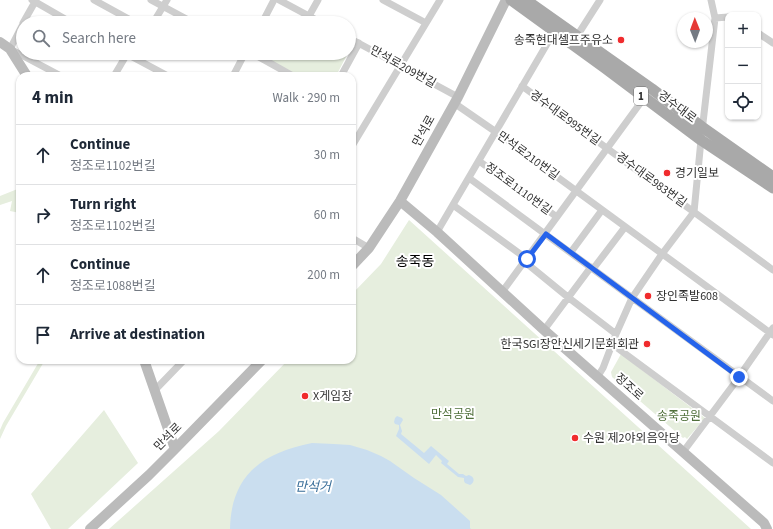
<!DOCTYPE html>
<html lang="en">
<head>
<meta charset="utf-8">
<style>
	:root { --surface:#fff; --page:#f6f6f7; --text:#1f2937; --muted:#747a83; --line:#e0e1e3 }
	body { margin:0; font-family:"Source Sans 3","Noto Sans KR",sans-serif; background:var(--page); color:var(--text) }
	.controls { position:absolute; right:12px; top:12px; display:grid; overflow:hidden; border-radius:8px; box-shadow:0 1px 3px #0004 }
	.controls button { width:36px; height:36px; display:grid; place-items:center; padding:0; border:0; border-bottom:1px solid var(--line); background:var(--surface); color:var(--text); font:20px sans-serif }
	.compass { position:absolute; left:677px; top:12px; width:36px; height:36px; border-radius:50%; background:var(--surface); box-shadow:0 1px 3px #0004; rotate:359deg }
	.stop { position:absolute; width:12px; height:12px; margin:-9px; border:3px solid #2563eb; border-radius:50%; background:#fff }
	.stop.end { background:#2563eb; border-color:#fff; box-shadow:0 1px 4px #0008 }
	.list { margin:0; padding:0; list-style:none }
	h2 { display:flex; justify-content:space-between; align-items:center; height:52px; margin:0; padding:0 16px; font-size:17px }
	h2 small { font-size:13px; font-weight:400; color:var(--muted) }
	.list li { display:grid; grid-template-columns:26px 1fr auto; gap:12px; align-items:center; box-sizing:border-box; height:60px; padding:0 16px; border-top:1px solid var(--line) }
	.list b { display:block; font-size:15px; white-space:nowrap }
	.list p { margin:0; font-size:13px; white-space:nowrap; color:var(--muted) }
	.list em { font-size:13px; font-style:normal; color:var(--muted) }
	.icon { flex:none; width:22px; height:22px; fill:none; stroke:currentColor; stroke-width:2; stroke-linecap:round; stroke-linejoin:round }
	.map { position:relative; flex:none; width:773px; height:529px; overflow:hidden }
	.search { position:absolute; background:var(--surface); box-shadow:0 1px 3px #0004; left:16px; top:16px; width:340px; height:44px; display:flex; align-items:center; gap:10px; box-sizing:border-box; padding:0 14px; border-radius:22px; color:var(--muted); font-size:15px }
	.panel { position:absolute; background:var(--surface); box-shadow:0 1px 3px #0004; left:16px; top:72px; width:340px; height:292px; border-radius:12px }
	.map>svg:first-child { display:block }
	.green { fill:#e6eede }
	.water { fill:#cadeef }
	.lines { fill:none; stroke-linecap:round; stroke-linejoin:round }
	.street { stroke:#cecece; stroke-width:7 }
	.secondary { stroke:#bbb; stroke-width:10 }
	.primary { stroke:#a9a9a9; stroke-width:11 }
	.route { stroke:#2563eb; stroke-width:5 }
	.poi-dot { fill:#f02b2d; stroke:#fff; stroke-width:1.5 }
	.labels { text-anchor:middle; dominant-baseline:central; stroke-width:4; stroke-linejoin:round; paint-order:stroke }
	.shield { fill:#fff; stroke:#6f6f6f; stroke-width:1 }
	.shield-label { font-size:11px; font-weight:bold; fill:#313131 }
	.poi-label { font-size:12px; fill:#313131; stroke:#fff; text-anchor:start }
	.street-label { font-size:12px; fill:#313131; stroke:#fff }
	.park-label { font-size:12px; fill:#50703b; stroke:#fff }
	.water-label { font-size:13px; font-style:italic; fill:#396e99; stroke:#fff }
	.quarter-label { font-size:14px; fill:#000; stroke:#fff }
</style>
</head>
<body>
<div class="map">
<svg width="773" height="529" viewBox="0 0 773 529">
	<rect width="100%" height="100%" fill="#fff"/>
	<path class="green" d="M255,53H348L336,76H298Z
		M20,188V213L10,211L12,201L0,205V196Z
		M409,220L751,529H109L219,431L288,360H352V294L381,264Z
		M621,354L705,418L687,439L685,437L683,438L612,377L611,372Z
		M40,360H45L6,426L0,439V430L3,423Z
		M104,410L138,463L68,529H51L31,494Z"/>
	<path class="water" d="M397,416L402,418L403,420L400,425L402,431L401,434L424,453L431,446L449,461L447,464L459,474H463L466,476L469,475C475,477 475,482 470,485L465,483L464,481V478L458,477L441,463L442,461L436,455L429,464L396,436L399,429V425L395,424L394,422L395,418Z
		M312,443L334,444L350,445L367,450L381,456L390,461L414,478L441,495L470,521V528L471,529H230C231,475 262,453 312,443Z"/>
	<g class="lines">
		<path class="street" d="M32,0L72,23
			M94,0L136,23
			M151,0L194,23
			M279,0L322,23
			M383,0L426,23
			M309,16L318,0
			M715,18L728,17
			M23,23L36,0
			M153,23L167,0
			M262,23L274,0
			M23,24L10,49L61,76
			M758,33L773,43
			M577,36L600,0
			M349,38L458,97
			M125,53L168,76
			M252,53L293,76
			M114,76L127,54
			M233,76L245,53
			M341,76L359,43
			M522,86L773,270
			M454,103L496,132L773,335
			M352,146L440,0
			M479,161L557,217
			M469,178L545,234L773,401
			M453,205L527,259
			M437,232L554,32
			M352,238L369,248
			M571,252L602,210
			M525,262L569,298L616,334
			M593,269L625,227
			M502,292L644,98
			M544,330L591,267
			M612,344L773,463
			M598,376L603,368L616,334L632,298L662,254L694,212L701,140L715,18L711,0
			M155,390L184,360
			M683,452L734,384L773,328"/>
		<path class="secondary" d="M0,42L10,49L27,76
			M400,201L437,232L544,330L764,523L767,529
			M352,266L369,248L400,201L458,97L506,0
			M144,360L175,449
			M90,529L149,475L175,449L262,360"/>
		<path class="primary" d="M511,0L605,68L701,140L773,188
			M526,0L652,89L702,127L773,177"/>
	</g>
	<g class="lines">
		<path class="route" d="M527,259L546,234L739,377"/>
	</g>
	<g class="poi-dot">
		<circle cx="621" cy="40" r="4"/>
		<circle cx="667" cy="173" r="4"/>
		<circle cx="648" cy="296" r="4"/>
		<circle cx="647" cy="344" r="4"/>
		<circle cx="305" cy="396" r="4"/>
		<circle cx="575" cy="438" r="4"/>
	</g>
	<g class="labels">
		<rect class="shield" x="634" y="87" width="14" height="18" rx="3"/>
		<g class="shield-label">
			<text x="641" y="96">1</text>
		</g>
		<g class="poi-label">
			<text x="613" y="40" text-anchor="end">송죽현대셀프주유소</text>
			<text x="675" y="173">경기일보</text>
			<text x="656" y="296">장인족발608</text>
			<text x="639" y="344" text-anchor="end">한국SGI장안신세기문화회관</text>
			<text x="313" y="396">X게임장</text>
			<text x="583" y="438">수원 제2야외음악당</text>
		</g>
		<g class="street-label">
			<text transform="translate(403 67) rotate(29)">만석로209번길</text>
			<text transform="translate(677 107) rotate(37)">경수대로</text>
			<text transform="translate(565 118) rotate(36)">경수대로995번길</text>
			<text transform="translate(424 131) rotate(-61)">만석로</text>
			<text transform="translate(528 156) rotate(36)">만석로210번길</text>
			<text transform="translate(651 180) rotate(36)">경수대로983번길</text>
			<text transform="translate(518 189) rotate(36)">정조로1110번길</text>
			<text transform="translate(629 387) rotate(42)">정조로</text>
			<text transform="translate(168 437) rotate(-45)">만석로</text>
		</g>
		<g class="park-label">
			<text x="453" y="414">만석공원</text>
			<text x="679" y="416">송죽공원</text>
		</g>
		<g class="water-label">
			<text x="313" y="487">만석거</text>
		</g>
		<g class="quarter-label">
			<text x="415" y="262">송죽동</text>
		</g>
	</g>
</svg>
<div class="controls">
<button>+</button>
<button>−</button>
<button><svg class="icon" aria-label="locate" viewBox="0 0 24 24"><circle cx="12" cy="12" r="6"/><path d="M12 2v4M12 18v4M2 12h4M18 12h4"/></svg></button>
</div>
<svg class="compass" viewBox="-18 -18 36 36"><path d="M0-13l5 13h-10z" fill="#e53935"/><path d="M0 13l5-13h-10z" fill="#747a83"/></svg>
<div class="stop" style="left:527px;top:259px"></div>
<div class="stop end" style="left:739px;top:377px"></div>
<div class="search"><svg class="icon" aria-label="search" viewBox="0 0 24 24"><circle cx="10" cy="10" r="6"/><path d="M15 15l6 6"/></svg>Search here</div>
<section class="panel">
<h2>4 min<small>Walk · 290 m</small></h2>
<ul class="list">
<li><svg class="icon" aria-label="ahead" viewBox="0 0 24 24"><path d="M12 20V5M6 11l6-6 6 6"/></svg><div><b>Continue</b><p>정조로1102번길</p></div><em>30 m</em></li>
<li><svg class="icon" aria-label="right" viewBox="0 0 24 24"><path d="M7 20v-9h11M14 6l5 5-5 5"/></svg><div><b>Turn right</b><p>정조로1102번길</p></div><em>60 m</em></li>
<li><svg class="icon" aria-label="ahead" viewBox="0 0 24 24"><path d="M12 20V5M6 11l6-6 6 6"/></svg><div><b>Continue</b><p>정조로1088번길</p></div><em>200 m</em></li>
<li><svg class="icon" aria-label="arrive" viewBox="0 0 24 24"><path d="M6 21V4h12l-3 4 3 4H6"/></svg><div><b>Arrive at destination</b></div></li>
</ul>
</section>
</div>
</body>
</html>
